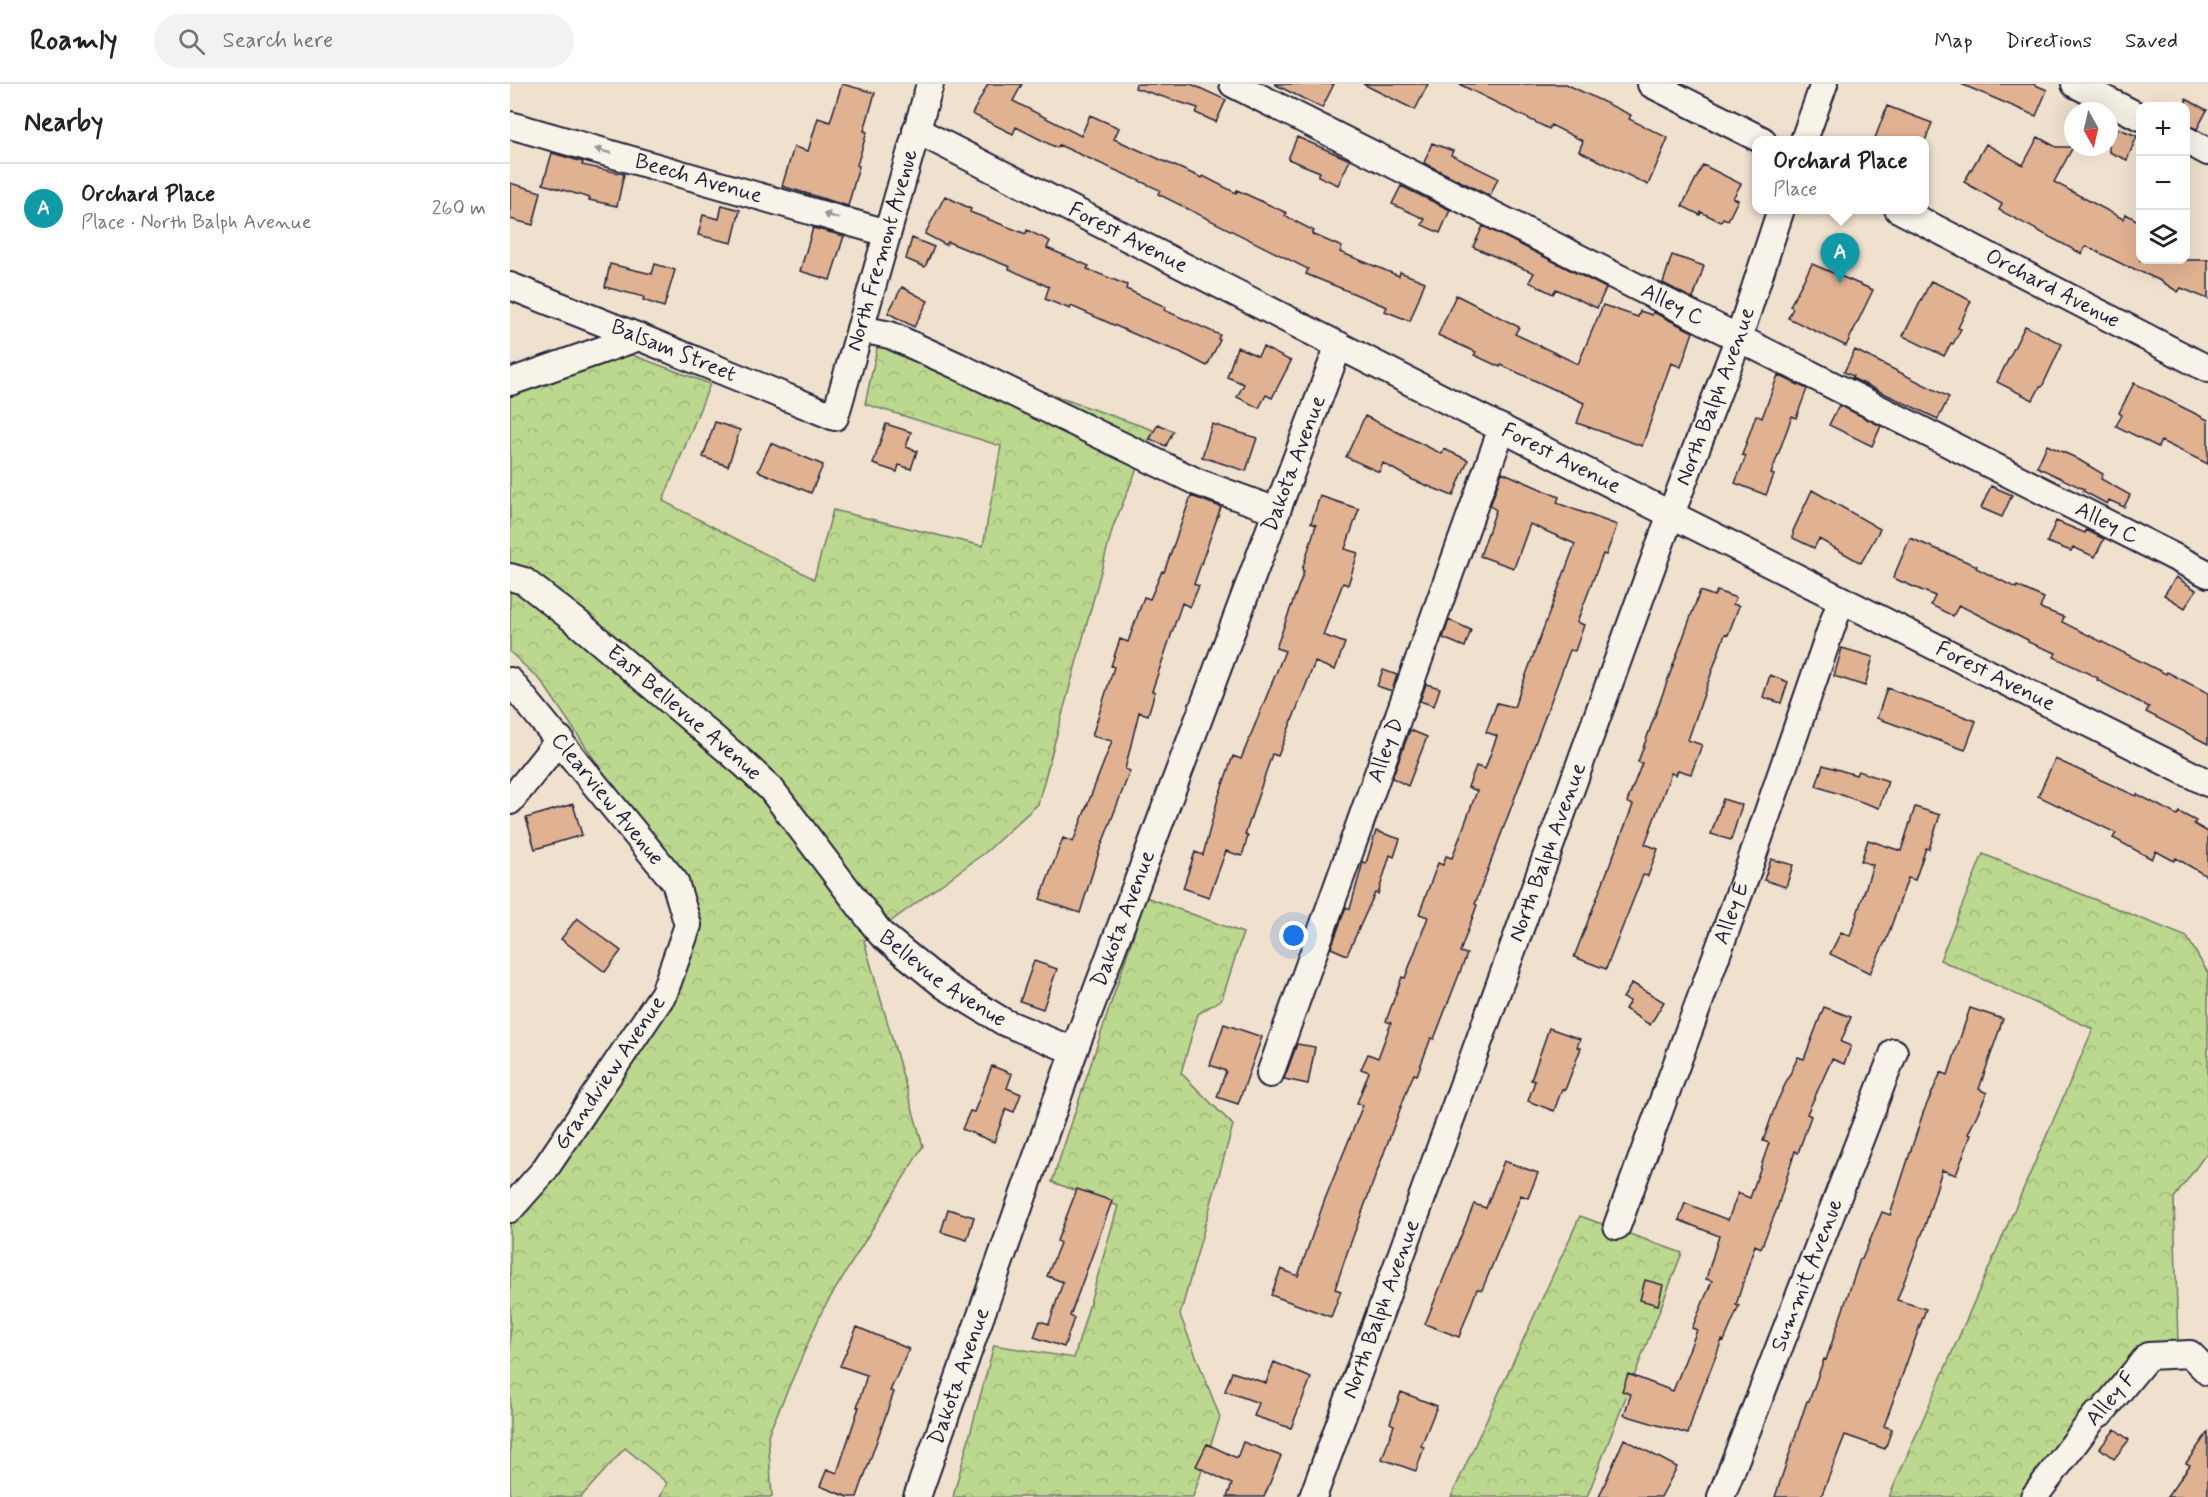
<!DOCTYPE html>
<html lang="en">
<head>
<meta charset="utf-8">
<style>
	:root { --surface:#fff; --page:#f2f2f2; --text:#222; --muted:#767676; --line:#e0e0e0; --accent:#c8321e }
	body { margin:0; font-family:Mynerve,sans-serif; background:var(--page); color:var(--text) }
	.controls { position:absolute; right:18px; top:18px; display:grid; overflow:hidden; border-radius:12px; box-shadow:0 6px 24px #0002 }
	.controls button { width:54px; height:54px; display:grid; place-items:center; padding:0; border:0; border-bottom:2px solid var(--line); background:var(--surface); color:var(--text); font:30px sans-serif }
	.compass { position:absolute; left:1554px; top:18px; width:54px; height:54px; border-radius:50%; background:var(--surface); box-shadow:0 6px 24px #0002; rotate:172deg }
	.you { position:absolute; left:784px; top:852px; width:21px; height:21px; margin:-15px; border:4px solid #fff; border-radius:50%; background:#1a73e8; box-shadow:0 0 0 9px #1a73e833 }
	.badge { display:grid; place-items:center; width:39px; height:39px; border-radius:50%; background:var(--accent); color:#fff; font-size:20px; font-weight:700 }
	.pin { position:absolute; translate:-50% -50px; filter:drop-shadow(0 2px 3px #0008) }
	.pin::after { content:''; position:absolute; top:32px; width:21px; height:18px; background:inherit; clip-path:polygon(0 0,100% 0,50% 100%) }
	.popup { position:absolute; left:1242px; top:52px; width:177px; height:78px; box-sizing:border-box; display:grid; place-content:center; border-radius:12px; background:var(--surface); filter:drop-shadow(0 2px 4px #0005); font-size:20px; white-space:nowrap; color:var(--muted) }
	.popup b { font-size:22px; color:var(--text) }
	.popup::after { content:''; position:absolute; left:50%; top:100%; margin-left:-12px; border:12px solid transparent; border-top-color:var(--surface) }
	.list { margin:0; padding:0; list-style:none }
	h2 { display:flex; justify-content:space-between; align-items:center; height:78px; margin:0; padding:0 24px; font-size:26px }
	h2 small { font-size:20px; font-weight:400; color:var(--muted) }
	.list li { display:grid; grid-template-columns:39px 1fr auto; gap:18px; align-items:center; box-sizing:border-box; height:90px; padding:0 24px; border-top:2px solid var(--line) }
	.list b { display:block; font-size:22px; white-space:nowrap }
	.list p { margin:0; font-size:20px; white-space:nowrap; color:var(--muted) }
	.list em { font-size:20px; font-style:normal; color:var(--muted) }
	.icon { flex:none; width:33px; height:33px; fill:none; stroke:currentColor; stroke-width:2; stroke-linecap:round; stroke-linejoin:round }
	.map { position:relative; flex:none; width:1698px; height:1413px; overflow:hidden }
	header { display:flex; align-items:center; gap:36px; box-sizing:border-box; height:84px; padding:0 30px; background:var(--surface); border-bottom:2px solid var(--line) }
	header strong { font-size:28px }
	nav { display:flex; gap:33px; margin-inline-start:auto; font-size:21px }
	.search { width:420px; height:54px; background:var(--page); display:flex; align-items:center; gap:15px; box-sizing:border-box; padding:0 21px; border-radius:33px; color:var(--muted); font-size:22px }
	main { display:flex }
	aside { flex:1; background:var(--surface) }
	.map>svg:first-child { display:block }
	.forest { fill:url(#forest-crowns); stroke:#6f7c64; stroke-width:1.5 }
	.building { fill:#e1b292; stroke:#22223b; stroke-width:1.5 }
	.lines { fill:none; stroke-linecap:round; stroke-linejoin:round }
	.minor-casing { stroke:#22223b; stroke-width:30 }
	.minor { stroke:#f7f3e8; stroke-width:26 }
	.oneway { fill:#97959a }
	.labels { text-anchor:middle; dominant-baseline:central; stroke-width:4.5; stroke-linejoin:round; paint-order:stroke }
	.street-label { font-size:22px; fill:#22223b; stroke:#f7f3e8 }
</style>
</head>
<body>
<header>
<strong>Roamly</strong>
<div class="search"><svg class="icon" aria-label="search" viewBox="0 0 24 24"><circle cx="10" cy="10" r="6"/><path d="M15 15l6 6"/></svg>Search here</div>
<nav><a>Map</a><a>Directions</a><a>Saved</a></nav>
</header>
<main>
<aside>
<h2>Nearby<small></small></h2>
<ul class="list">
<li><span class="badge" style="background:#0f9aa8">A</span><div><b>Orchard Place</b><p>Place · North Balph Avenue</p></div><em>260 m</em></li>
</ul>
</aside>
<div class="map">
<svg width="1698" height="1413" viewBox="0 0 1698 1413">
	<defs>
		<pattern id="forest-crowns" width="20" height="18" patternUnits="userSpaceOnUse" patternTransform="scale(1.5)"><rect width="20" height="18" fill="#bcd78e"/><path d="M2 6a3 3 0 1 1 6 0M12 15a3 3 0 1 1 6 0" fill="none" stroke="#a1b87b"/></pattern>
	</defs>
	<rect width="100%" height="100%" fill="#f0e0ce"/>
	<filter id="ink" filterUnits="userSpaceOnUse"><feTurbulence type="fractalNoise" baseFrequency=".0167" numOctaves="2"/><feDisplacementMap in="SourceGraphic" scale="12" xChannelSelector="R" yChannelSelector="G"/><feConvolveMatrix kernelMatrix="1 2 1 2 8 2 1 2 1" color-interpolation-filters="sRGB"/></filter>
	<g filter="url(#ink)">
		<path class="forest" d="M370,251L643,346L603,443L528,720L476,768L354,857L413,1062L312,1227L258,1351L262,1413H150L157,1399L115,1364L71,1413H0V1139L40,1098L186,826L32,598L0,568V312L120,270L200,300L153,417L304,495L323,426L473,462L491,362L355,320Z
			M1473,770L1677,853L1698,889V1067L1664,1114L1668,1263L1613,1309L1541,1413H1379L1583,945L1430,876Z
			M636,813L733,849L712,915L688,930L671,989L723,1041L670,1231L710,1333L683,1413H443L484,1261L564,1274L608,1122L542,1098Z
			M1070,1132L1172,1169L1077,1413H941Z"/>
		<path class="building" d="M332,0L365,9L354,47L357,48L347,81L349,82L338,122L272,102L284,63L298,67L308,34L320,38Z
			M478,0H512L503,17L571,52L580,31L609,44L604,55L692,94L693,92L726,109L727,106L777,129L775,132L804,147L802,150L832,163L830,168L889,192L890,188L915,198L900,237L875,227L877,223L796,190L798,185L648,110L650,106L549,61L547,64L506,43L503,50L462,30Z
			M626,0H681L716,16L706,38L686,29L688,24L625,4Z
			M764,0H824L812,24Z
			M853,0H918L905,26Z
			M949,0H1056L1121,31L1119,35L1158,54L1138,101L1069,67L1073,57L1041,41L1039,45Z
			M1451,0H1523L1537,6L1526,32Z
			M1676,15L1697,26L1687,45L1676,41Z
			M1377,22L1422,39L1415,57H1364Z
			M1599,41L1627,52L1617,76L1599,68Z
			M787,53L840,76L828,101L808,92L810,88L778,75Z
			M1528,53L1546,63H1563L1544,98L1613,135L1616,130L1630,138V176H1698V215L1671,204L1668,208L1651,197L1620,183V184L1576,162L1572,170L1489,126L1492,120L1454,98L1476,60L1513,81Z
			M922,59L943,67L941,71L988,94L980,112L914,79Z
			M42,69L73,78L72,81L114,90L107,122L79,116L80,114L33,100Z
			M1193,81L1231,100L1223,114L1228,116L1218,136L1213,134L1211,138L1191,128L1190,131L1172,122Z
			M0,99L31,108L23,141L0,135Z
			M891,102L940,126L930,149L912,141L915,135L882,120Z
			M435,112L461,125L460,128L516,150L517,146L540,157L537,164L579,182L577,185L617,201L616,205L656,223L654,226L710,251L708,255L710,256L697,282L670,268L640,257L561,222L560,225L535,215L539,203L499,185L500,183L438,158L436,161L415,150Z
			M212,121L230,126L222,159L188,151L193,131L209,135Z
			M973,142L1096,204L1087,224L1046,205L1043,210L1019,198L1024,189L963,163Z
			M303,144L334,152L320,196L290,187Z
			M402,154L424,163L415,183L396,175Z
			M1162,171L1194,182L1183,215L1153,199Z
			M100,180L142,190L145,180L165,186L154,223L133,216L134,213L95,203Z
			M1302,180L1363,206L1336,262L1278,234L1283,224L1280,222Z
			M1421,197L1450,210V211L1461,217L1448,244L1451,245L1443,260L1441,259L1434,272L1393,252Z
			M392,203L418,217L404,243L378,229Z
			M946,211L1009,243L1005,250L1068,280L1093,221L1128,233L1130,227L1142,231L1143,228L1183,248L1171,283L1161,279L1132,362L1067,339L1074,319L991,281L990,283L964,271L966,268L928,251Z
			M1515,242L1552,260L1532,303H1530L1523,316L1487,298Z
			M727,263L748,272L753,263L781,277L762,314L756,311L749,324L727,313L734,300L717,293Z
			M1345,266L1439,313L1428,335L1342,294L1343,292L1334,288Z
			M1268,291L1297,305L1286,334L1282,332L1261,390L1264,391L1256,411L1225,399L1236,372L1232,371L1246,331L1252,334Z
			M1624,299L1698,336V380L1651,357L1648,363L1606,342L1612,331L1609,329Z
			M1329,321L1371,342L1362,362L1319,341Z
			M855,332L932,370L934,365L958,376L943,412L903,396L873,379L869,388L836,373Z
			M205,338L230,346L218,382L193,373Z
			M376,340L401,348L396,363L407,367L401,385L389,381L387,388L363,380Z
			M648,340L663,347L656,362L640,355Z
			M702,340L747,354L736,387L692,373Z
			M261,359L313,381L301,409L248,387Z
			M1537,361L1564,373L1593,390L1591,395L1620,411L1614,423L1599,416L1597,420L1573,407L1574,405L1527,383Z
			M992,388L1049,413L1047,419L1107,441L1096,471L1093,470L1067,538L1074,541L1065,567L1060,566L965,820L967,821L950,868L957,870L924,955L921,954L907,991L904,990L899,1001L837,1169L825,1205L831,1207L821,1233L761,1211L771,1185L788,1192L815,1115L853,1021L847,1019L859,988L851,985L858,970L868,974L881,939L876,937L892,893L895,894L918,833L909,830L928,779L933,781L936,772L942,774L967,707L958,703L966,682L975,685L987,652L976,648L987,619L1004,623L1065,460L1020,440L1004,484L970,472L986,426L980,422Z
			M1481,402L1502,411L1492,433L1471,424Z
			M1302,406L1370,445L1351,479L1309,455L1304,464L1283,454V447Z
			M681,412L711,423L684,500L689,502L680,523L672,519L642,607L645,608L638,631L629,628L615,685L620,687L589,768L570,829L530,815L553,754L563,758L602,657L582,652L604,583L601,582L610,555L618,558L634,513L640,515L652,487L654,488Z
			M810,412L849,425L835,465L848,469L838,501L833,499L813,551L835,559L825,586L805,578L768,672L762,670L735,751L738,752L732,772L716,767L699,813L673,804L685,768L693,771L708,714L723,672L731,675L775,567L766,564L794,487L792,486L806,441L801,439Z
			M1546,437L1575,449L1576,446L1594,455L1585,473L1563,463L1561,467L1537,458Z
			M1400,454L1467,482L1466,484L1506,504L1507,502L1534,514L1530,524L1554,533L1552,538L1656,590L1657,588L1698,609V660L1636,628L1639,623L1587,596L1588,594L1544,573L1546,569L1518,558V556L1449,521L1443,532L1421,521L1425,512L1383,494Z
			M1666,493L1686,506L1675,524L1654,511Z
			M1190,507L1204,512L1207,507L1226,514L1223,520L1229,522L1218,551L1215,550L1178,656L1192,661L1181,690L1168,686L1166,691L1161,689L1135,760L1148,765L1138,792L1133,791L1096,885L1064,873L1123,721L1117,718L1132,679L1128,678Z
			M939,536L961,546L955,563L933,554Z
			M1332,564L1363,573L1355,602L1324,592Z
			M873,586L887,591L882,607L867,602Z
			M1260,591L1278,598L1271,619L1253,613Z
			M916,600L930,604L924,622L910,617Z
			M1377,604L1466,637L1455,666L1367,634Z
			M900,646L917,653L898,702L882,694Z
			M1545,675L1626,712L1627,710L1667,731L1669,728L1686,737L1684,740L1698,748V793L1666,774L1664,777L1646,767L1642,775L1603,754L1606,749L1528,712Z
			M1313,681L1346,691L1348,687L1378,697L1369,724L1306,702Z
			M1213,715L1232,721L1221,756L1201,750Z
			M63,720L72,751L25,765L16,734Z
			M1405,723L1430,731L1419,765L1416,764L1405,796L1398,794L1377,854L1360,889L1320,870L1331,848L1340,852L1363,781L1351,777L1358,756L1391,767Z
			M866,747L890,755L884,773L880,771L868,810L865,809L837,871L821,864L836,823L840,825L853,778L856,779Z
			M1261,775L1283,781L1276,803L1254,796Z
			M67,834L111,867L95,888L51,855Z
			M524,877L547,885L533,925L510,917Z
			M1122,899L1154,918L1140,941L1115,925L1120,917L1113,914Z
			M1314,923L1341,933L1331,958L1341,962L1334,980L1322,975L1297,1030L1301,1032L1288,1069L1285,1067L1267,1125L1251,1164L1245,1161L1226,1221L1229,1222L1214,1257L1212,1256L1185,1326L1178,1350L1114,1331L1121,1310L1112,1307L1118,1290L1163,1307L1187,1246L1182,1244L1202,1197L1196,1195L1209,1152L1169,1136L1175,1119L1218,1136L1228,1109L1240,1114L1259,1059L1253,1057L1266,1020L1288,973L1294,975Z
			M1460,924L1493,935L1469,1005L1477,1009L1458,1050L1461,1051L1446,1091L1432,1086L1414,1145L1387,1216L1416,1225L1374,1342L1382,1345L1375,1365L1335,1351L1311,1413H1265L1297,1317H1299L1314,1275L1316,1276L1350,1175H1352L1372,1128L1380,1131L1413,1029L1431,988L1438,991Z
			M714,940L752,953L728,1020L707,1013L716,987L700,981Z
			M1039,944L1070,955L1067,963L1071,964L1055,1006L1052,1005L1044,1027L1018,1017L1025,997L1021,996Z
			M787,960L805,963L798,1000L774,995Z
			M482,982L502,990L497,1004L511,1010L504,1028L496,1025L484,1058L452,1045L460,1027L464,1028Z
			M994,1077L1028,1089L1018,1114L1011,1111L972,1206L967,1205L949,1253L915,1240L964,1120L976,1124Z
			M567,1105L602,1117L560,1232L564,1234L554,1263L524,1253L530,1237L539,1240L553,1198L537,1192L550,1159L547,1157Z
			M438,1125L464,1133L457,1156L431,1148Z
			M1135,1196L1153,1201L1148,1221L1130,1216Z
			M347,1243L399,1265L380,1307L384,1308L347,1413H338L310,1402L317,1385L327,1389L349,1323H347L357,1291L330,1282Z
			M764,1278L801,1294L781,1344L744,1332L749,1319L715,1307L722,1288L756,1299Z
			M891,1308L927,1322L911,1362L914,1363L906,1387L872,1375L884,1341L880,1339Z
			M1605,1345L1619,1356L1604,1375L1590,1364Z
			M1698,1348V1413H1657L1680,1381L1676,1379Z
			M1114,1355L1167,1383L1151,1413H1089Z
			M733,1358L771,1372L754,1413H717L722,1400L686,1382L697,1360L727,1374Z"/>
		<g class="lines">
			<g class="minor-casing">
				<g id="minor">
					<path id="s1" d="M723,0L1698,490"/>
					<path d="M1141,0L1252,56"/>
					<path d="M1565,0L1630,33"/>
					<path id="s2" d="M0,41L377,149"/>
					<path id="s3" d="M406,46L1140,420L1698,699"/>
					<path d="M1294,56L1314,0"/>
					<path d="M1676,56L1698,68"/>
					<path id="s4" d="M1388,125L1698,285"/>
					<path id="s5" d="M0,202L129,253L325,333L420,0"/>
					<path d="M350,245L380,251L448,282L687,398L767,427"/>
					<path d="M0,298L129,253"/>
					<path id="s6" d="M0,493L14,497L68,539L233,679L261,705L371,850L435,902L494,938L564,967"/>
					<path id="s7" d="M0,597L165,798L178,841L154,909L33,1088L0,1125"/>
					<path d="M0,717L50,655"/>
					<path id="s8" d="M760,990L992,344"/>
					<path id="s9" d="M1107,1142L1240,780L1331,516"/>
					<path id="s10" d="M407,1413L564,967L829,261"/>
					<path id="s11" d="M803,1413L1161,430L1229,253L1271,125"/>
					<path id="s12" d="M1211,1413L1384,968"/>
					<path d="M1524,1413L1585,1332L1592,1328L1638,1272L1680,1270L1698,1288"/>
				</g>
			</g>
			<use href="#minor" class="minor"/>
		</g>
		<defs><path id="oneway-solid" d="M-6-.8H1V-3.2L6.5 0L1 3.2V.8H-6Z" transform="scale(1.5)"/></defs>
		<g class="oneway">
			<use href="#oneway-solid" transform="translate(93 67) rotate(-164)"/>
			<use href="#oneway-solid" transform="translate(321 132) rotate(-164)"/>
		</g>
	</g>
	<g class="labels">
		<g class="street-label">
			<text stroke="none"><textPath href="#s2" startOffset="196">Beech Avenue</textPath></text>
			<text stroke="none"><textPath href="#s3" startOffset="238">Forest Avenue</textPath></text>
			<text stroke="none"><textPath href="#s5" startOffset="524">North Fremont Avenue</textPath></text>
			<text stroke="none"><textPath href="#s4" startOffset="174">Orchard Avenue</textPath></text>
			<text stroke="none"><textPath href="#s1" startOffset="492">Alley C</textPath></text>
			<text stroke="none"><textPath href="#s5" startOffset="176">Balsam Street</textPath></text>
			<text stroke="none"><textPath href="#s11" startOffset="1172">North Balph Avenue</textPath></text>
			<text stroke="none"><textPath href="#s3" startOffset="724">Forest Avenue</textPath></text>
			<text stroke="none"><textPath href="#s10" startOffset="1100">Dakota Avenue</textPath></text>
			<text stroke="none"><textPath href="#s1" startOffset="978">Alley C</textPath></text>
			<text stroke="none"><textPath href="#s3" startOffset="1210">Forest Avenue</textPath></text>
			<text stroke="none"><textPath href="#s6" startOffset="222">East Bellevue Avenue</textPath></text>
			<text stroke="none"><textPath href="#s8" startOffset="344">Alley D</textPath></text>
			<text stroke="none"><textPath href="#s7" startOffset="153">Clearview Avenue</textPath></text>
			<text stroke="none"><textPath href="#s11" startOffset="686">North Balph Avenue</textPath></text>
			<text stroke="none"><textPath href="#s9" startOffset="333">Alley E</textPath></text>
			<text stroke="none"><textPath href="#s10" startOffset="614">Dakota Avenue</textPath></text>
			<text stroke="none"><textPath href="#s6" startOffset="596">Bellevue Avenue</textPath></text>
			<text transform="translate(100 989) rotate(-56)">Grandview Avenue</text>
			<text stroke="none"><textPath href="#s12" startOffset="238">Summit Avenue</textPath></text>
			<text stroke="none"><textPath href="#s11" startOffset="200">North Balph Avenue</textPath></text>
			<text stroke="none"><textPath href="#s10" startOffset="128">Dakota Avenue</textPath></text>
			<text transform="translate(1601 1315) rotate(-49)">Alley F</text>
		</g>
	</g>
</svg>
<div class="controls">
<button>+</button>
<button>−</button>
<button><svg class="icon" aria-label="layers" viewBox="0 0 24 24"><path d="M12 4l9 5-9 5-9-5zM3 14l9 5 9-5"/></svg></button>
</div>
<svg class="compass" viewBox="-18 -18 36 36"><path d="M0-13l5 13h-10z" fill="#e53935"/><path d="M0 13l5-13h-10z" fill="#767676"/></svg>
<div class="you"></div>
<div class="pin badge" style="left:1330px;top:199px;background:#0f9aa8">A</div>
<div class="popup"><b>Orchard Place</b>Place</div>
</div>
</main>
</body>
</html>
